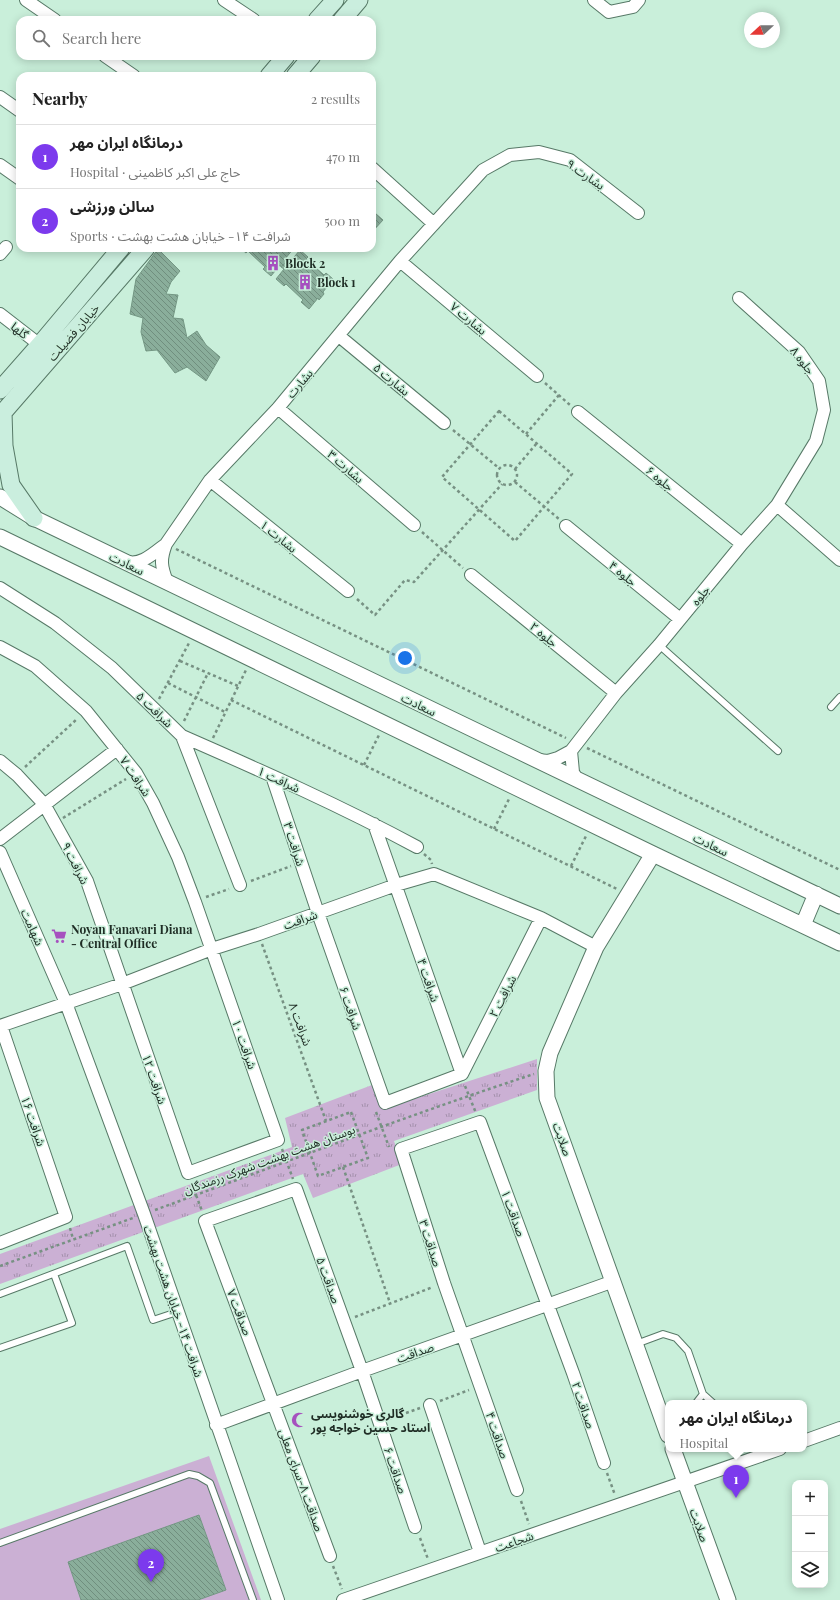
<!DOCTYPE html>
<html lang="en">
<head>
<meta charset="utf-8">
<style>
	:root { --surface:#fff; --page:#f6f6f6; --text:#222; --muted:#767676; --line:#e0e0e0; --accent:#7c3aed }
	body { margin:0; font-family:"Playfair Display","Noto Sans Arabic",serif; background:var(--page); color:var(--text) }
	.controls { position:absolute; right:12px; bottom:12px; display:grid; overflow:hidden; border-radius:8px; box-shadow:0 2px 10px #0003 }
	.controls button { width:36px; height:36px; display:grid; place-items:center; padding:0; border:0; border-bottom:1px solid var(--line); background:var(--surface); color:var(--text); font:20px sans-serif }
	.compass { position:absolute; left:744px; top:12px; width:36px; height:36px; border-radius:50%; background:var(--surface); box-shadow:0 2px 10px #0003; rotate:249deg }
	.you { position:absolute; left:405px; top:658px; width:14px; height:14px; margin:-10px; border:3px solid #fff; border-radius:50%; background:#1a73e8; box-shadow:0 0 0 6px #1a73e833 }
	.badge { display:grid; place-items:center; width:26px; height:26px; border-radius:50%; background:var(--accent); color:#fff; font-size:13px; font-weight:700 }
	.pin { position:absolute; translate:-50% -33px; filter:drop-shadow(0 1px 2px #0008) }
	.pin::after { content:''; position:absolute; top:21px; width:14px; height:12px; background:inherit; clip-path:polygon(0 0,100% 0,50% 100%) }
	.popup { position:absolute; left:665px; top:1400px; width:142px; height:52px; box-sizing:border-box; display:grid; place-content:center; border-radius:8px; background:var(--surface); filter:drop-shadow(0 1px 3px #0005); font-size:13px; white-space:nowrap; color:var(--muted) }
	.popup b { font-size:15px; color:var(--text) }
	.popup::after { content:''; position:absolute; left:50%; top:100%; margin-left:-8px; border:8px solid transparent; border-top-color:var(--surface) }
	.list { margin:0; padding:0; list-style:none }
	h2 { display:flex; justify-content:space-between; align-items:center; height:52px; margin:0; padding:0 16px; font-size:17px }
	h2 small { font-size:13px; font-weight:400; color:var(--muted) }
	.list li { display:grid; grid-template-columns:26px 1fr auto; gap:12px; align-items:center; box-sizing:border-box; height:64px; padding:0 16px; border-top:1px solid var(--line) }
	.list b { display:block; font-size:15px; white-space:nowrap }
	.list p { margin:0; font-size:13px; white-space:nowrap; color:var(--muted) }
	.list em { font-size:13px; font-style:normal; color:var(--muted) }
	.icon { flex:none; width:22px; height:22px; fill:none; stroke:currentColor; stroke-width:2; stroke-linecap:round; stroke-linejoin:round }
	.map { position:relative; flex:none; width:840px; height:1600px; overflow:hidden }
	.search { position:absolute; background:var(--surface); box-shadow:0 2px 10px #0003; left:16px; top:16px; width:360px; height:44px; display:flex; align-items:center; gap:10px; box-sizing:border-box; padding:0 14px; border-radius:12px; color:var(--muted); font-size:15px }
	.panel { position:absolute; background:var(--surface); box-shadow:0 2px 10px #0003; left:16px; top:72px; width:360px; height:180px; border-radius:12px }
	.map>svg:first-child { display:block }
	.park { fill:url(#park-tufts) }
	.garden { fill:#cbb0d4 }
	.building { fill:url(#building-back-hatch); stroke:#749784 }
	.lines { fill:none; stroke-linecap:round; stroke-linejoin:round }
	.service-casing { stroke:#577967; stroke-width:8 }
	.minor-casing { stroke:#577967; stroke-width:14 }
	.tertiary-casing { stroke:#577967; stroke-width:17 }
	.secondary-casing { stroke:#577967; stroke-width:19 }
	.path { stroke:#779183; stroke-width:2.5; stroke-dasharray:3 3; stroke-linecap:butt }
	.service { stroke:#fff; stroke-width:6 }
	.minor { stroke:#fff; stroke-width:12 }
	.tertiary { stroke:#fff; stroke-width:15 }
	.secondary { stroke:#caeede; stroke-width:17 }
	.labels { text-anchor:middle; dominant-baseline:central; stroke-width:3; stroke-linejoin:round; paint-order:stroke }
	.street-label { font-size:12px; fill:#1f2d25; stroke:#c9efda }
	.poi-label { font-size:12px; font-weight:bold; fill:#1f2d25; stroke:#c9efda; text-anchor:start }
</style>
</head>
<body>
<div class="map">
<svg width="840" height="1600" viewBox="0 0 840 1600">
	<defs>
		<pattern id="park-tufts" width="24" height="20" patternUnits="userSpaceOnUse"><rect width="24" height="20" fill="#cbb0d4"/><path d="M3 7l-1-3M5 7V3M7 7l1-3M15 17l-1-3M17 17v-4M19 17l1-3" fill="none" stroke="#a490ac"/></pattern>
		<pattern id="building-back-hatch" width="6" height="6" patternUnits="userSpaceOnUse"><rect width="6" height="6" fill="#8aae9b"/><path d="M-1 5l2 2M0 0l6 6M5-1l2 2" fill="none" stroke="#708e7e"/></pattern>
	</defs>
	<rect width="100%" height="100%" fill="#c9efda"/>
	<path class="park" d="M537,1059V1090L394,1141L402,1164L313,1198L303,1174L0,1284V1254L292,1147L285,1118L372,1085L383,1109Z"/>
	<path class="garden" d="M209,1456L261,1600H0V1529Z"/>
	<path class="building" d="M375,213L383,220L372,232V214Z
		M240,248H294L285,259L287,261L281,267L280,265L271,276L263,269L265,267L248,251L246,253Z
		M158,249L180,271L171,282L166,294L178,295L173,318L183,319L187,338L197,331L206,345L220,357L206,381L187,367L175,373L157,350L146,351L141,332L143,318L130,314L136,279Z
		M300,250L308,257L306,259L324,275L326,273L333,279L323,292L324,294L319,300L318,298L309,309L301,302L303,300L286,284L284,286L276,279L284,269L281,267L287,261L289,263Z
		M199,1515L226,1590L198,1600H81L68,1562Z"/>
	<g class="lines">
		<g class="service-casing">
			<path id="service" d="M659,645L778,751
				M831,707L840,697
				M0,1294L127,1246L153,1320L177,1312
				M636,1344L663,1334L676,1338L688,1351L703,1394L713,1403
				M0,1348L72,1323L54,1274
				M696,1403L703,1394
				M734,1449L740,1463
				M0,1543L189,1474L198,1476L210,1483L253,1600"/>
		</g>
		<g class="minor-casing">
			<path id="minor" d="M26,0L55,20
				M224,0L254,20
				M594,0L609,12L633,7L639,0
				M105,56L134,76
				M0,97L20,111
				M0,165L20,179
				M372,168L434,224
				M0,254L6,247
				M400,261L537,376
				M0,314L40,345
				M339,336L444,423
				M278,408L414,525
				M578,412L742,544
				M210,480L348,591
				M777,505L840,560
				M566,526L680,619
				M166,544L210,480L278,408L400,261L483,170L510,155L539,152L570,160L638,213
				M125,561C140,567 154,553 166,544C160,560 161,566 167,582
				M471,575L616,693
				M0,588L55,623L112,668L182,736L240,885
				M0,647L35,666L86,711L136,773L153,803L178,857L195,902L278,1140L188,1173L87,881L44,804L17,775L0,761
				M182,736C262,771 341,806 417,847
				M571,751L573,772L577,780
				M538,760L548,761L558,758L571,751L616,693L659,645L742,544L777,505L816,441L824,410L819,381L799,352L739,298
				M272,776L318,913L385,1103L462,1074
				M374,824L462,1074
				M0,839L117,749
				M0,852L66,1003L144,1214L278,1600
				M0,1026L122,984L212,949L259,934L396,885L434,874L541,918L596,947
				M462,1074L541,918
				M0,1243L66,1217L1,1026
				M430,1405L480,1552
				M216,1425L362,1371L614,1281
				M804,1441L840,1428
				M517,1490L444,1283L401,1149L480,1122L573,1373L604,1463
				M330,1556L205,1221L296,1189L362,1371L415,1527
				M343,1600L780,1449"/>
		</g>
		<g class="tertiary-casing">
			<path id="tertiary" d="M0,497L34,518L840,906
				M0,537L653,854L840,943
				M653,854L596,947L550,1053L546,1071L547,1098L668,1435
				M803,925L816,894
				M673,1449L728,1600"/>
		</g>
		<g class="secondary-casing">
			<path id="secondary" d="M317,20L335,0
				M342,20L359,0
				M269,76L286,56
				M295,76L312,56
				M0,390L43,341L121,248
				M3,412L4,446L11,485L34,518
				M0,416L146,248"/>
		</g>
		<path class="path" d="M545,383L570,405
			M499,411L572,474L515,541L442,477Z
			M453,430L500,469
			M526,434L559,395
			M497 475a10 10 0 1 1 20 0a10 10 0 1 1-20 0Z
			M515,469L537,443
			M515,482L559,519
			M422,532L463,568
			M176,549L566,738
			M357,599L375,615L405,580L414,582L502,484
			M180,661L238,686
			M168,683L225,712
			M159,699L189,643
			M231,700L617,889
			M184,721L208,673
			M213,738L246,670
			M587,748L840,870
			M364,765L379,735
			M25,767L77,719
			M63,818L126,779
			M494,829L509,799
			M424,854L431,860L432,864
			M571,866L586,836
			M251,881L291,866
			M206,897L229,889
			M262,944L326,1121
			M465,1086L476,1113
			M351,1112L368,1158L318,1176L302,1130Z
			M376,1112L389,1147
			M282,1149L293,1179
			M343,1167L390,1303
			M192,1184L202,1211
			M155,1210C281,1164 406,1116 534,1074
			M70,1228L73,1239
			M0,1266L133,1218
			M355,1317L433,1287
			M440,1401L469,1390
			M389,1419L420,1408
			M607,1473L615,1495
			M521,1501L529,1524
			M420,1538L428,1559
			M333,1566L342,1589"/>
		<use href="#service" class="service"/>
		<use href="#minor" class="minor"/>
		<use href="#tertiary" class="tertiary"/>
		<use href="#secondary" class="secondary"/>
	</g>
	<defs>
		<g id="building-bare" transform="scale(1.2)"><path d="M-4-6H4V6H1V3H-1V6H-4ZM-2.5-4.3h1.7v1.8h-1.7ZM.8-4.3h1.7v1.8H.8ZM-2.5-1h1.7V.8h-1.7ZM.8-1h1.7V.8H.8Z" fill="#a651bf" stroke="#c9efda" stroke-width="2.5" paint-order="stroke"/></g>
		<g id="supermarket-bare" transform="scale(1.2)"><path d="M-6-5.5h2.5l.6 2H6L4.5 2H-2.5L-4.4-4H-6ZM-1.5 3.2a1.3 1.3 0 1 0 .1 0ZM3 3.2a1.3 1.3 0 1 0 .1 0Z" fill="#a651bf" stroke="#c9efda" stroke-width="2.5" paint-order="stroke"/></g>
		<g id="mosque-bare" transform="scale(1.2)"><path d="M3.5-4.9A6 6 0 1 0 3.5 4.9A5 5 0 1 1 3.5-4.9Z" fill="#a651bf" stroke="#c9efda" stroke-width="2.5" paint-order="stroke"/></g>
	</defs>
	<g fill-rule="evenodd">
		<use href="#building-bare" x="273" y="263"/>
		<use href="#building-bare" x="305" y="282"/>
		<use href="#supermarket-bare" x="59" y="936"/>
		<use href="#mosque-bare" x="299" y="1420"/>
	</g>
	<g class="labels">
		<g class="street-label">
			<text transform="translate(586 174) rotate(35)">بشارت ۹</text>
			<text transform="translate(469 318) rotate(40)">بشارت ۷</text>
			<text transform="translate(20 330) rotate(38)">گلها</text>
			<text transform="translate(73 332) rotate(-49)">خیابان فضیلت</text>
			<text transform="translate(803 360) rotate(52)">جلوه ۸</text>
			<text transform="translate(392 379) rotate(40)">بشارت ۵</text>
			<text transform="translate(299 383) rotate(-50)">بشارت</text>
			<text transform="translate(346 466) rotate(41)">بشارت ۳</text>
			<text transform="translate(660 478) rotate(39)">جلوه ۶</text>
			<text transform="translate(279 536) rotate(39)">بشارت ۱</text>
			<text transform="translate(127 563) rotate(26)">سعادت</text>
			<text transform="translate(623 573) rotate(39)">جلوه ۴</text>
			<text transform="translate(700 595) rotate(-51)">جلوه</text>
			<text transform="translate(544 634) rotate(39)">جلوه ۲</text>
			<text transform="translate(419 704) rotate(26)">سعادت</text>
			<text transform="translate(155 709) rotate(44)">شرافت ۵</text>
			<text transform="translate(136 776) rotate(56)">شرافت ۷</text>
			<text transform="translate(279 779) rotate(25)">شرافت ۱</text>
			<text transform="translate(295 844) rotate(72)">شرافت ۳</text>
			<text transform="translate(711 844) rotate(26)">سعادت</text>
			<text transform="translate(76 863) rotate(63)">شرافت ۹</text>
			<text transform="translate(300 919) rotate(-20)">شرافت</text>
			<text transform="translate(33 927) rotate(66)">شهامت</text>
			<text transform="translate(429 980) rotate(71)">شرافت ۴</text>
			<text transform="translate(502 996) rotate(-63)">شرافت ۲</text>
			<text transform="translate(351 1008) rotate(71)">شرافت ۶</text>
			<text transform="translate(301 1024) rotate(70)">شرافت ۸</text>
			<text transform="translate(245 1044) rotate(71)">شرافت ۱۰</text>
			<text transform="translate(155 1079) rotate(71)">شرافت ۱۲</text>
			<text transform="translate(34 1121) rotate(71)">شرافت ۱۶</text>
			<text transform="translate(563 1139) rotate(70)">صلابت</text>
			<text transform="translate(269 1159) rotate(-20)">بوستان هشت بهشت شهرک رزمندگان</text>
			<text transform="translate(514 1213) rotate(70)">صداقت ۱</text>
			<text transform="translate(431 1243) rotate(72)">صداقت ۳</text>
			<text transform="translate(329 1280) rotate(70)">صداقت ۵</text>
			<text transform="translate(174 1301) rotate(71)">شرافت ۱۴- خیابان هشت بهشت</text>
			<text transform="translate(240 1312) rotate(69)">صداقت ۷</text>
			<text transform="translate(415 1352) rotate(-19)">صداقت</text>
			<text transform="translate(584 1405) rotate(71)">صداقت ۲</text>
			<text transform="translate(498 1435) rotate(71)">صداقت ۴</text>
			<text transform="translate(396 1470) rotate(71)">صداقت ۶</text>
			<text transform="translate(302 1480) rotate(70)">صداقت ۸-سرای معلی</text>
			<text transform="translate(700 1525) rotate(70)">صلابت</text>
			<text transform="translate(514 1541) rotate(-19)">شجاعت</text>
		</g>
		<g class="poi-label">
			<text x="285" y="263">Block 2</text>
			<text x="317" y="282">Block 1</text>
			<text x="71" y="929">Noyan Fanavari Diana<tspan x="71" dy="14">- Central Office</tspan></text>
			<text x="311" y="1413">گالری خوشنویسی<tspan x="311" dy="14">استاد حسین خواجه پور</tspan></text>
		</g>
	</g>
</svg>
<div class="controls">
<button>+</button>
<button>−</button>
<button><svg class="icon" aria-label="layers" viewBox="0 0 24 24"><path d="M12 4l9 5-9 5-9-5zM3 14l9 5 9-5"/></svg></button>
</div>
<svg class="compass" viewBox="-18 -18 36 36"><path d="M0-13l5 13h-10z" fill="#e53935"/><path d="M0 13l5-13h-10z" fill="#767676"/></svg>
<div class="you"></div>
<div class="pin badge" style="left:736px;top:1498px">1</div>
<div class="popup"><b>درمانگاه ایران مهر</b>Hospital</div>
<div class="pin badge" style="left:151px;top:1582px">2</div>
<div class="search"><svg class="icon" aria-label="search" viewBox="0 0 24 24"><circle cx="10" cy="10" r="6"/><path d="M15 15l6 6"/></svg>Search here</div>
<section class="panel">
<h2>Nearby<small>2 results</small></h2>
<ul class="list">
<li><span class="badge">1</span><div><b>درمانگاه ایران مهر</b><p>Hospital · حاج علی اکبر کاظمینی</p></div><em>470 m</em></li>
<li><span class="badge">2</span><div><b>سالن ورزشی</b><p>Sports · شرافت ۱۴- خیابان هشت بهشت</p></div><em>500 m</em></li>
</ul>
</section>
</div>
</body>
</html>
